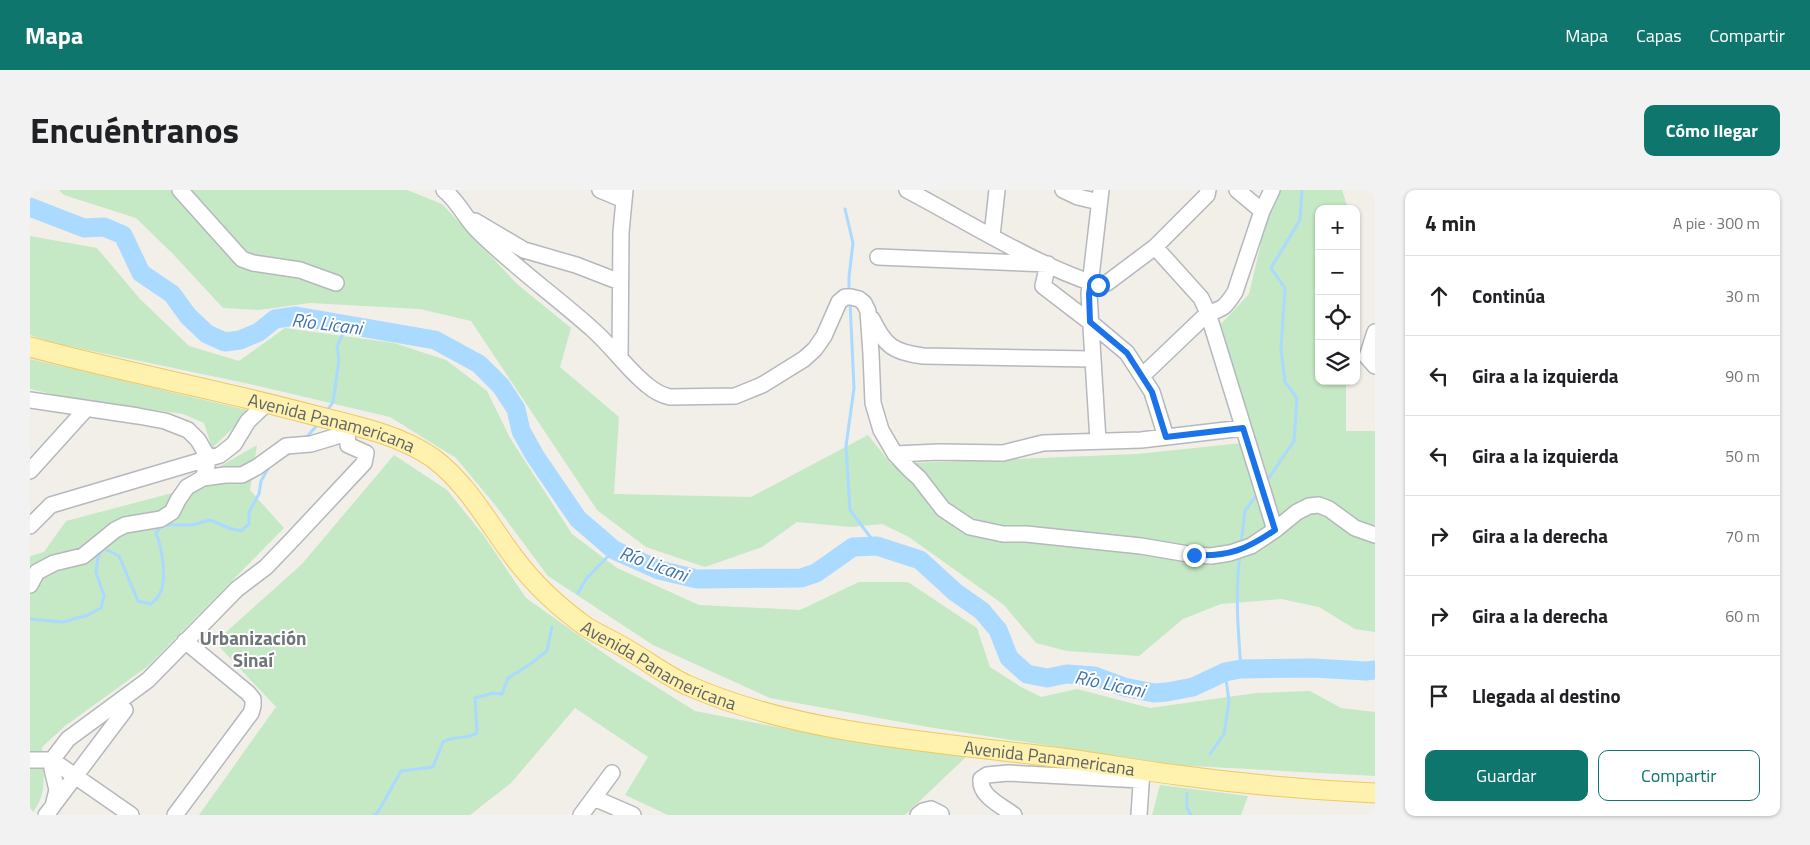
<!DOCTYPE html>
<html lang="es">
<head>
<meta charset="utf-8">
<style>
	:root { --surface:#fff; --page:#f2f2f2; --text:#202124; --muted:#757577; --line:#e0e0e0; --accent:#0f766e }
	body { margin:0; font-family:"Titillium Web",sans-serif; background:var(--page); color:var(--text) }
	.controls { position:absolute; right:15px; top:15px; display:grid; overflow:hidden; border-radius:10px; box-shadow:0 1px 4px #0004 }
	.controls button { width:45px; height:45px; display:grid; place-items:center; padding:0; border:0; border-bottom:1px solid var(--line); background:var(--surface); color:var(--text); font:25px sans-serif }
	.stop { position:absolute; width:15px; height:15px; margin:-11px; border:4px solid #1a73e8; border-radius:50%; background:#fff }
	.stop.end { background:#1a73e8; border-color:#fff; box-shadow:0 1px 5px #0008 }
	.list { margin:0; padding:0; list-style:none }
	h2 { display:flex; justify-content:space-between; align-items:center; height:65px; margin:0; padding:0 20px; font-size:21px }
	h2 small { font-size:16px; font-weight:400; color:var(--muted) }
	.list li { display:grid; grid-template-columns:32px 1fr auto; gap:15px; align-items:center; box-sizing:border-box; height:80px; padding:0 20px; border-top:1px solid var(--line) }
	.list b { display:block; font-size:19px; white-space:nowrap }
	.list em { font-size:16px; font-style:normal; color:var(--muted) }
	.actions { display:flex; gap:10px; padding:15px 20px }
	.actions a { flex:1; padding:11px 0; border:1px solid var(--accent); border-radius:10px; text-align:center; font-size:18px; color:var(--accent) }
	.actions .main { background:var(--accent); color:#fff }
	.icon { flex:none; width:28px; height:28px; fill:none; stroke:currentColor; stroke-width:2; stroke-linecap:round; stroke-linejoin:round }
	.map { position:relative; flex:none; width:1345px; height:625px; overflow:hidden; border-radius:10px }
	header { display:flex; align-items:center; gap:30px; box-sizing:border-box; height:70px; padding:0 25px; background:var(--accent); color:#fff }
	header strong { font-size:24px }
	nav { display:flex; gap:28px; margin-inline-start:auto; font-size:18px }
	.intro { display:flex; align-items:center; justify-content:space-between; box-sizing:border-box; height:120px; padding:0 30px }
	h1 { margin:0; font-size:35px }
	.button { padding:12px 22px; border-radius:10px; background:var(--accent); color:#fff; font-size:18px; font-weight:700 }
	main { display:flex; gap:30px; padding:0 30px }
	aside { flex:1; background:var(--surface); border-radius:10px; box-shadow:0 1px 4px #0004 }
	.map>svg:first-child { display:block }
	.green { fill:#c5e8c5 }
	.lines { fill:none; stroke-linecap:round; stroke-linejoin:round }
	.stream { stroke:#aadaff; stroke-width:3 }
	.river { stroke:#aadaff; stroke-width:19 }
	.minor-casing { stroke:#b5b8bc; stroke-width:18 }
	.major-casing { stroke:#f2c960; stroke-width:21 }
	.minor { stroke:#fff; stroke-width:15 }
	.major { stroke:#fff2af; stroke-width:19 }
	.route { stroke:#1a73e8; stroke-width:6 }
	.labels { text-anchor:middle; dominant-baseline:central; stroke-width:4; stroke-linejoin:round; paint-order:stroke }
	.street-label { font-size:18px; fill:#5f6368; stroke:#fff }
	.water-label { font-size:19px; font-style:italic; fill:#4174aa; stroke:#fff }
	.neighbourhood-label { font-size:19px; font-weight:bold; fill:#70757a; stroke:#fff }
</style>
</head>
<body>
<header>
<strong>Mapa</strong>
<nav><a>Mapa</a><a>Capas</a><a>Compartir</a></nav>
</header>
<div class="intro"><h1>Encuéntranos</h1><a class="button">Cómo llegar</a></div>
<main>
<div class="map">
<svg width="1345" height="625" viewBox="0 0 1345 625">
	<rect width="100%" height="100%" fill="#f1efe8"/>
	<path class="green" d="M29,0H377L412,14L487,94L541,138L530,177L589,227L584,304L721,307L838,245L861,274L1107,264L1222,252L1191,134L1219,104L1242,6L1241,0H1312L1318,19H1289V191H1316V241H1345V442L1325,439L1289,417L1251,409L1191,414L1153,429L1109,466L1037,461L1006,453L974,415L879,347L852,334L821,337L767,332L732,357L675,377L616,357L567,320L441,131L390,119L280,113L229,120L193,118L143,64L106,28L34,5Z
		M0,46L67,58L110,109L159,156L209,171L255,138L364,153L416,170L457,201L480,248L542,344L587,378L669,415L770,420L829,392H878L947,438L960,477L991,497L1011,507L1047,499L1120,518L1226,503L1280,501L1311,518L1345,522V586L1144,575L898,537L740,508L623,455L518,386L466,316L426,268L360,227L215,193L24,153L0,145Z
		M0,169L221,221L182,258L174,233L153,224L35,207L0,199Z
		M227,255L220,300L254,338L118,476L35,536L12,557C13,582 19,606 0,625V366L14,362L36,331L146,302Z
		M364,265L417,300L454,346L496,408L585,471L665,521L808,549L938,565L875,625H638L595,605L618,567L545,518L481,593L440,625H169L246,517L185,452L272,374Z
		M1130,595L1218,606L1211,625H1122Z"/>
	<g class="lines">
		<path class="stream" d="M815,19L823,53L819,87V102
			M820,111L824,198L816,256L820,320L847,356
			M296,222L303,212L309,170L307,157L317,134
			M275,249L289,233
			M246,272L261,262
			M1236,292L1264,251L1267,208L1255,192L1251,159L1255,98L1241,78L1270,30L1272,0
			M1211,355L1215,321L1228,303
			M1210,364C1205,402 1208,440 1211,479
			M548,403L556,389L584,360
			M0,429L33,432L58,425L71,418L74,406L66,382L68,367L73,358L89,366L108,411L121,414C123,412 127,409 129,405C138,391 132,358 126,343L132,335H162L180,330L199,338L211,341L219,334V322L229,304L231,291L240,275
			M1180,564L1194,544L1199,511L1195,482
			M1157,603V618L1161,625
			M344,625L348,622L371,581L403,577L413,552C425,545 435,550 447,543L445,508L463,503L472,504L478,488L499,475L517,461L522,437"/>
		<path class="river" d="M0,17L54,38L74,37L93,45L111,83L142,104L158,126L177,144L195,152L210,150L229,142L245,129L266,126L405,150L449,174L471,196L486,219L491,241L505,266L548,329L584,360L629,380L667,389L771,388L786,383L823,357L847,356L890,370L925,402L952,421L968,440L979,468L997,484L1017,488L1037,484L1064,486L1094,497L1124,503L1137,502L1163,497L1195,482L1211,479L1283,478L1336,481L1345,480"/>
		<g class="minor-casing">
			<path id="minor" d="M150,0L212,69L223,73L270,80L306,93
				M414,0C428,11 435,28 448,41C483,76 524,105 561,138C581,155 596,178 617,195C624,201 631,205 640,207L705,206L732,195L774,169L785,159L794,146L809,112L815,107H821L829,109L834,113L838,121L841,164L843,213L851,240L865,264L879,279L889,288L913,319L940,337L973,344H996L1111,356L1164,365L1181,366L1200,363L1221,356L1245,340L1267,322L1279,316L1289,315L1299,319L1325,338L1345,345
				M570,0L594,10
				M877,0C938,32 1003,74 1068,95L1077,93L1125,57L1177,5L1178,0
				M1033,0L1048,7L1069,12
				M1207,0L1232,21
				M445,31L494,60L546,75L590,92
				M962,46L967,0
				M1125,57L1171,108L1178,123L1245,340
				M848,67L1018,74L1013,96L1060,132L1097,163L1122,202L1136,247
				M842,129C855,156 863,162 893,166L1062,169
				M1345,142L1337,167L1345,176
				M590,167L591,42L595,0
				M1112,186L1178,123C1194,119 1196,116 1205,102L1232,21L1242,0
				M0,210L108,226L135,231L158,240L168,250L179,269L173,288L157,297L148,310L142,322L131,329L95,335L85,340L53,366L24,373L7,382L0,395
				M1068,251L1059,104L1071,0
				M865,264L909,262L973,263L1013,253L1111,250L1213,238
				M0,281L56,219
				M173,288L195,285H212L227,277L256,256L281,254L317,243
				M0,336L21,315L190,265L204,254L218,231L237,213
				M0,570H22L101,625
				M564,608L603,625
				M25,613L95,520
				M16,625L23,616L27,600L22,579V570L38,549L118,490L207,399L236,377L261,351L334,273L336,263L318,255L317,243L320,234
				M145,625L221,523L223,516V509L218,503L155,451
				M551,625L582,583
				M888,625L893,621L901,619L911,624
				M984,625C972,616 949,606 951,589L957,585L978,583L1111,590
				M1109,625L1112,580"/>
		</g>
		<g class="major-casing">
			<g id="major">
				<path id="s1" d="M0,157C92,182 186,199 279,224C321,235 367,243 403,268C439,295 459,335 486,370C505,395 530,418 555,436C569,445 586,452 600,461C619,472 637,486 657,495C767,544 905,552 1024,567C1065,572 1106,580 1147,585C1213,594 1279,600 1345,603"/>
			</g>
		</g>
		<use href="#minor" class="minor"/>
		<use href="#major" class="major"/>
	</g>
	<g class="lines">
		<path class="route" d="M1068,95L1061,92L1059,104L1060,132L1097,163L1122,202L1136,247L1213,238L1245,340C1217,359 1199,367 1164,365"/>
	</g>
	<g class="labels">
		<g class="street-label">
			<text stroke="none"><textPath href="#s1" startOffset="311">Avenida Panamericana</textPath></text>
			<text stroke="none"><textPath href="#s1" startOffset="731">Avenida Panamericana</textPath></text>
			<text stroke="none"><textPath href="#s1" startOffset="1136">Avenida Panamericana</textPath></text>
		</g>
		<g class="water-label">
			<text transform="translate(297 133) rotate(7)">Río Licani</text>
			<text transform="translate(624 373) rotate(20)">Río Licani</text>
			<text transform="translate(1080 493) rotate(12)">Río Licani</text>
		</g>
		<g class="neighbourhood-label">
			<text x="223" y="447">Urbanización<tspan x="223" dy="22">Sinaí</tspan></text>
		</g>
	</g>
</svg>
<div class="controls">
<button>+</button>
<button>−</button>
<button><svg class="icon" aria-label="locate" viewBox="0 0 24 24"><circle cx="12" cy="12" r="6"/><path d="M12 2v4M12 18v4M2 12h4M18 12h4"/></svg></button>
<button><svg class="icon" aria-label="layers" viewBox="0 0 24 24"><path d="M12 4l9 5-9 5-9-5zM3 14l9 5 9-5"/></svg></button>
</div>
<div class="stop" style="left:1068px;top:95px"></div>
<div class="stop end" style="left:1164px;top:365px"></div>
</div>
<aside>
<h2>4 min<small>A pie · 300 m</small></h2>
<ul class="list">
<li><svg class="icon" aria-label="ahead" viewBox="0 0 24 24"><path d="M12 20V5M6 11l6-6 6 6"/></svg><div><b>Continúa</b></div><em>30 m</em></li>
<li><svg class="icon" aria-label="left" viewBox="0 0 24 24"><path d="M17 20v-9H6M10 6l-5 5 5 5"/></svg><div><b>Gira a la izquierda</b></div><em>90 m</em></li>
<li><svg class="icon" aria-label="left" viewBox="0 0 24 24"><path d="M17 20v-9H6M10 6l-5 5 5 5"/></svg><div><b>Gira a la izquierda</b></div><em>50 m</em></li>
<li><svg class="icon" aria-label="right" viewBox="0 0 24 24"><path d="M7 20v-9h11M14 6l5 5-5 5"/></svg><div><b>Gira a la derecha</b></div><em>70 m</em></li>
<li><svg class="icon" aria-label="right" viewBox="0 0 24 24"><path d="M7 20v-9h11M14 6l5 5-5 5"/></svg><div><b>Gira a la derecha</b></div><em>60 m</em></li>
<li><svg class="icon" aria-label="arrive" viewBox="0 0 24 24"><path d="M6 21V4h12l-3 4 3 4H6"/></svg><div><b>Llegada al destino</b></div></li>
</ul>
<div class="actions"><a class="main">Guardar</a><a>Compartir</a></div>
</aside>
</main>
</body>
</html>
